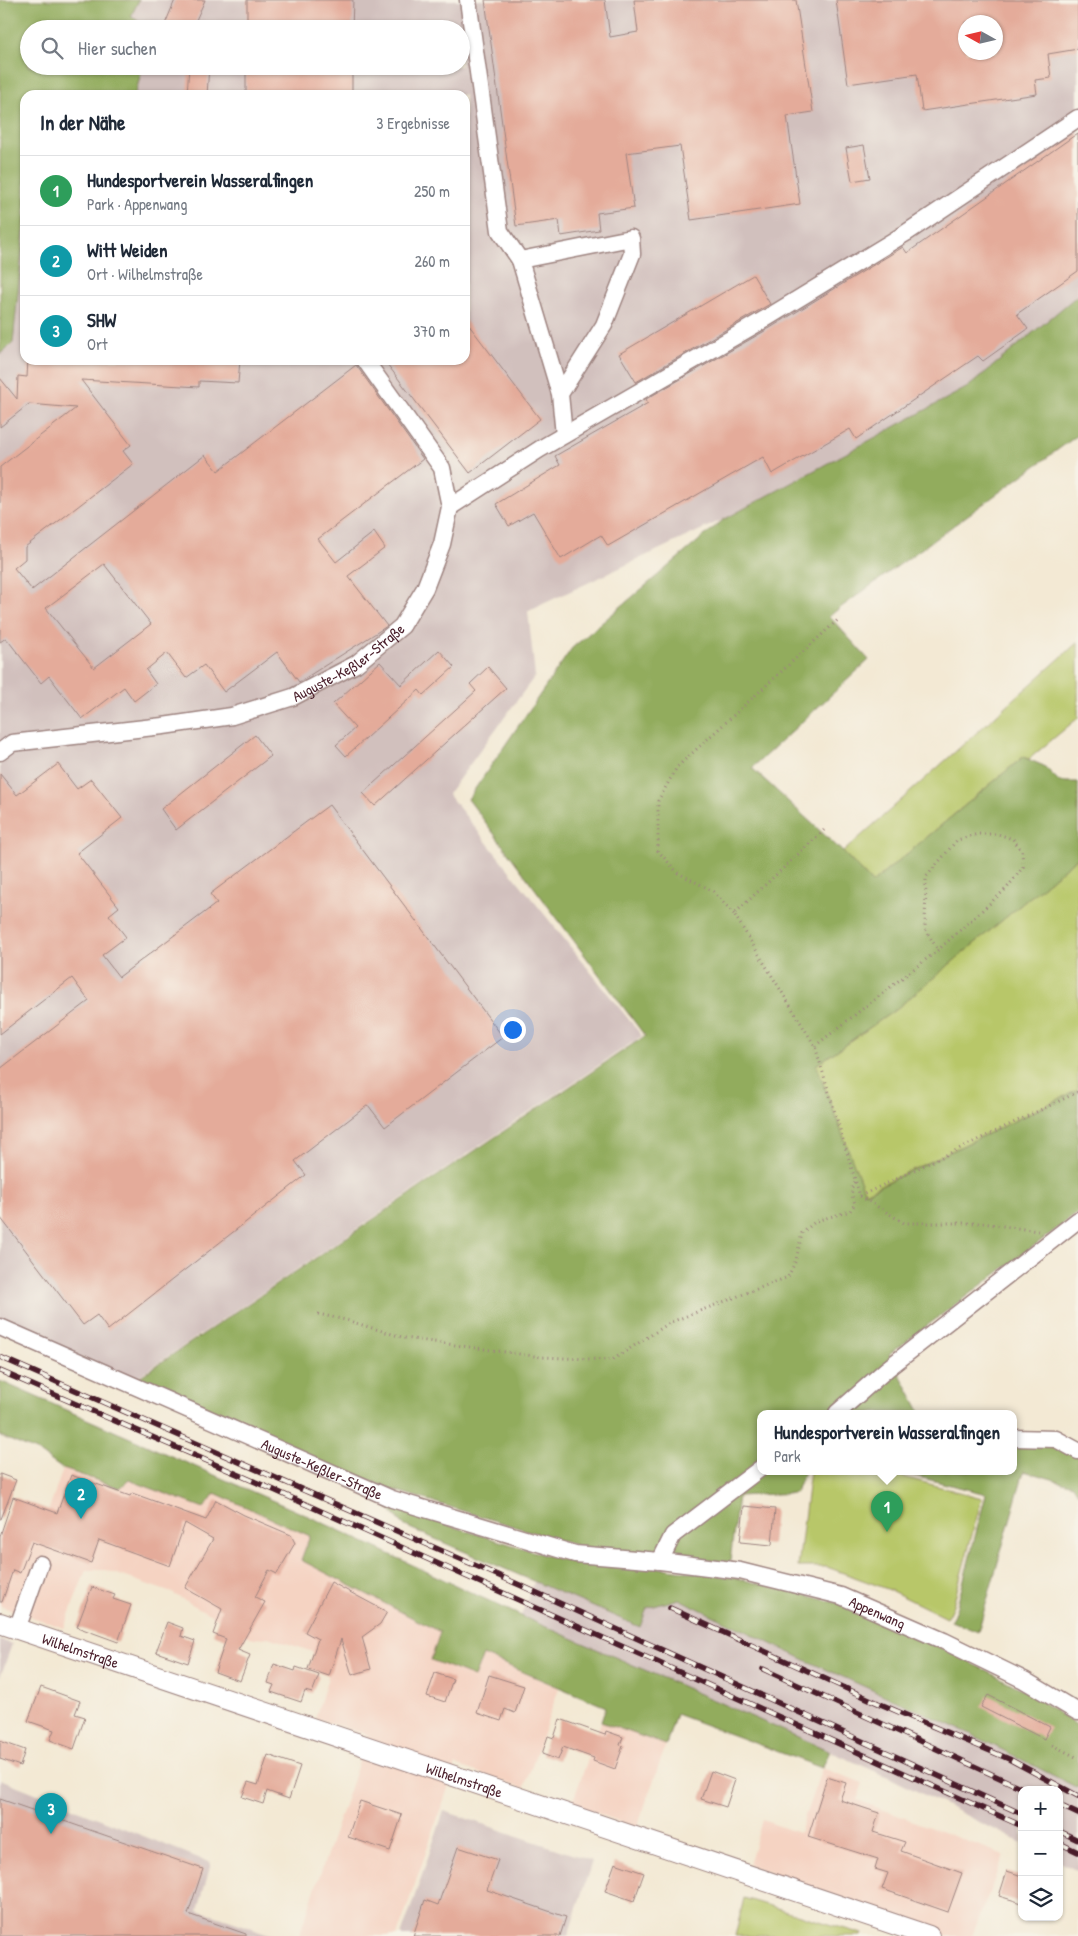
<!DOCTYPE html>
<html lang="de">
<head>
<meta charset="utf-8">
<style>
	:root { --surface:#fff; --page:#f2f2f3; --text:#1f2937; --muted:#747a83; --line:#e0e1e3; --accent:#d93025 }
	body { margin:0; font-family:"Patrick Hand",sans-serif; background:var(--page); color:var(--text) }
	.controls { position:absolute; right:15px; bottom:15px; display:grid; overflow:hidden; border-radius:10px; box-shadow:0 1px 4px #0004 }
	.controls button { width:45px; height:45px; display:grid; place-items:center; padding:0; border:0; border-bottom:1px solid var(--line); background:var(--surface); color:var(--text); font:25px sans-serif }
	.compass { position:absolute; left:958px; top:15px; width:45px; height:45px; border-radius:50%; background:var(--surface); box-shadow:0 1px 4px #0004; rotate:278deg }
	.you { position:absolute; left:512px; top:1029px; width:18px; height:18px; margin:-12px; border:4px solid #fff; border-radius:50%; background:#1a73e8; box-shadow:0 0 0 8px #1a73e833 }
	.badge { display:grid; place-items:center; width:32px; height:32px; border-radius:50%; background:var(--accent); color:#fff; font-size:16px; font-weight:700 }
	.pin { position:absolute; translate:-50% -41px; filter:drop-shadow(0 1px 2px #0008) }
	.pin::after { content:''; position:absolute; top:26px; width:18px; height:15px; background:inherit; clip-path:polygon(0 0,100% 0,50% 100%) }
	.popup { position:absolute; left:757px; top:1410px; width:260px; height:65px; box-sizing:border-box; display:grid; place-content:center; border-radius:10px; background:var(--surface); filter:drop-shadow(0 1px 4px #0005); font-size:16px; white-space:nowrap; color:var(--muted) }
	.popup b { font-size:19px; color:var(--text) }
	.popup::after { content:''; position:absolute; left:50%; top:100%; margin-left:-10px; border:10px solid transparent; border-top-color:var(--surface) }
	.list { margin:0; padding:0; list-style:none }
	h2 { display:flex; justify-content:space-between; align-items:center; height:65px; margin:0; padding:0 20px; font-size:21px }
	h2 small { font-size:16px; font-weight:400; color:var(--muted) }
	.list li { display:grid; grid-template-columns:32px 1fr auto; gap:15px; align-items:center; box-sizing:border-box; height:70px; padding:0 20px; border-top:1px solid var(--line) }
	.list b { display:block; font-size:19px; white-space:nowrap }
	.list p { margin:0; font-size:16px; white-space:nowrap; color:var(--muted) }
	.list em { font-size:16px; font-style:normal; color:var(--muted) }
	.icon { flex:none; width:28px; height:28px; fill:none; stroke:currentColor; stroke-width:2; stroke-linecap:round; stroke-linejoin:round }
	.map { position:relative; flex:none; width:1078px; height:1936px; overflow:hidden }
	.search { position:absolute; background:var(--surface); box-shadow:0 1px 4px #0004; left:20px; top:20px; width:450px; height:55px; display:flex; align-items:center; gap:12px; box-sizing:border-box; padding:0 18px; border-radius:28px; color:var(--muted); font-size:19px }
	.panel { position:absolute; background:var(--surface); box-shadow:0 1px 4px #0004; left:20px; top:90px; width:450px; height:275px; border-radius:15px }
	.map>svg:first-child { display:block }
	.built { fill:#f5d3c2 }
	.industrial { fill:#d1c0bd; fill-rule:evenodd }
	.green { fill:#b8c769; stroke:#81734a }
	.forest { fill:#92ac5d; stroke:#6e6644 }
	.building { fill:#e4ab9a; fill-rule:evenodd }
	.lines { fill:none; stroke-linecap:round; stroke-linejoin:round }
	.minor-casing { stroke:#9e8480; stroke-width:19 }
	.major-casing { stroke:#9e8480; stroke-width:22 }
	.path { stroke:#9e8480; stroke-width:3; stroke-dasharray:1 4; stroke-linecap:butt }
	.minor { stroke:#fff; stroke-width:16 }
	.major { stroke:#fff; stroke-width:20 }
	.rail-casing { stroke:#4a1f2b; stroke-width:5.5 }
	.rail { stroke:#f7f3e8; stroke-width:4; stroke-dasharray:11; stroke-linecap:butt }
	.labels { text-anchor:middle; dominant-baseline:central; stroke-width:5; stroke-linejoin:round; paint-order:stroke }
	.street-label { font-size:15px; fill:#4a1f2b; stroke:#f7f3e8 }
</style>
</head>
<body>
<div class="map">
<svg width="1078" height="1936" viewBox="0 0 1078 1936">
	<rect width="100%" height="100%" fill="#f7f3e8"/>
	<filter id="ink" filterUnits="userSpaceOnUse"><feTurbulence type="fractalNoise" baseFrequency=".02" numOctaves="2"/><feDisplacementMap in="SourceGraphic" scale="10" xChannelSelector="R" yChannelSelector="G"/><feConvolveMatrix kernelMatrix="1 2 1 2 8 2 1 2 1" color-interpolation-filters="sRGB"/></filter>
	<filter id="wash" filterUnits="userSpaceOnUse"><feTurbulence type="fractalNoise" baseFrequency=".0096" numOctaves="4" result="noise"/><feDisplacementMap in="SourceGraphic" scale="20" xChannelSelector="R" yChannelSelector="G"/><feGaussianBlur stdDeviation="1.12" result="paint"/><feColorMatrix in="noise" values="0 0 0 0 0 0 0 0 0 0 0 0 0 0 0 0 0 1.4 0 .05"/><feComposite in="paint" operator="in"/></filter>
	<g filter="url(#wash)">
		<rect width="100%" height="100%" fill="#f3e9d4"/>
		<path class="built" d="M63,1469L120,1488L128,1480L204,1508L214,1492L311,1537L301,1560L440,1632L431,1660L482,1655L559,1688L524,1788L456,1765L397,1936H299L368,1735L315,1718L334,1659L268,1637L254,1639L172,1593L106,1570H86L64,1628L0,1606V1531L37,1543Z
			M601,1722L666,1745L637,1828L572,1804Z
			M822,1768L863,1783L857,1800L1004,1855L972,1936H948L749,1865L762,1820L799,1833Z"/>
		<path class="industrial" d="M139,0H1078V295L968,387L722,520L528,611L535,676L448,794L642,1036L133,1380L0,1324V354L13,343L25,222V360H465V95H135L143,66H461V29H149L131,16ZM966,22H996V52H966Z
			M534,1582L640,1626L647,1608L679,1599L805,1660L973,1735L1078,1788V1871L1059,1862V1790H1022V1843L886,1776L521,1616Z
			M0,1640L12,1644L0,1678Z
			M0,1779L211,1863L198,1910L275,1936H0Z
			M444,1811L592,1861L568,1936H401Z"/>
		<path class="green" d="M1078,642V718L1029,759L1023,757L872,883L843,852Z
			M1078,857V1090L864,1193L816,1065L895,1010Z
			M810,1471H881L982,1498L953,1605L947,1618L890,1590L827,1567H798Z
			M744,1898L862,1934L861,1936H735Z"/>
		<path class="forest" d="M0,0H139L131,16L149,29H29V66H143L135,95H25V222L13,343L0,354Z
			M1078,295V435L829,616L869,660L752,768L843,852L872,883L1023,757L1044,766L1060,782H1078V857L895,1010L816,1065L865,1193L1078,1090V1213L889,1354L921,1413H761V1471H805L795,1493L738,1496L730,1562L620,1553L578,1546L394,1490L264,1440L135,1380L645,1036L468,799L572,648L723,520L968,387Z
			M0,1381L317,1520L521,1616L830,1751L822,1768L676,1714L666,1745L601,1722L606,1707L483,1655L474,1677L431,1660L440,1632L301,1560L310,1536L215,1493L204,1508L129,1480L120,1488L63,1469L38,1452L0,1436Z
			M1013,1438L1078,1451V1493L1073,1485L1024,1471L978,1632L951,1621L957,1606L986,1494L895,1471H1013Z
			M386,1506L558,1559L661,1568L736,1578L842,1604L948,1651L1024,1690L1078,1726V1788L973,1735L805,1660L679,1599L647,1608L640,1627L405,1526Z"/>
		<g id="blocks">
			<path class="building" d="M175,0H205L192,29H163Z
				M247,0H353L352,29H247Z
				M485,0H605L610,37L638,32L634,0H796L813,112L787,116L800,204L691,220L680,146L626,153L634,208L597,213L599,230L561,236L559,220L516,226Z
				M836,0H1078V49L1048,54L1051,78L1035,80L1037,94L922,111L917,74L848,84ZM966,22H996V52H966Z
				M189,66H209L207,95H187Z
				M246,66H352V95H246Z
				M1078,133V271L1017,314L1028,329L983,361L978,356L856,439L850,429L772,474L763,457L608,546L601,535L561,559L533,512L509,526L496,504L560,465L555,456L648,403L646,399L770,328L903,247L907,253Z
				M864,145L870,178L852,181L846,148Z
				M753,275L770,304L636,382L619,354Z
				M465,320L540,419L470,473L384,360H465Z
				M28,360H240L238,383L199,381V387L81,380L131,445L123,451L133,464L25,547V559L14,568L32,590L205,455L218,471L356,365L423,459L318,539L336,562L374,532L385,548L348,576L387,626L299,682L277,652L224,692L204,665L186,678L167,653L146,670L156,684L134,701L124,687L82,719L49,676L41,683L6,638L0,642V467L76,408L29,404L0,427V378L17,399L18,376L27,377ZM104,564L151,624L94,668L46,608Z
				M439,650L454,667L423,695L419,690L346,756L336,745L355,728L333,704L380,662L401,685Z
				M488,667L506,688L375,806L363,793L476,691L470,684Z
				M255,735L271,756L176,830L161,809Z
				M58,764L77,789L91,779L122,818L77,853L119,907L109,915L126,937L102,955L119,977L217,903L210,894L329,805L503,1037L385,1127L368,1105L295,1161L306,1175L108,1330L97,1315L83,1325L0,1217V1069L89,1001L72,978L0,1034V774L17,795Z
				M0,1474L16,1480L1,1519H0Z
				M71,1475L130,1496L132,1493L206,1520L216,1500L244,1515L291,1535L295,1543L277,1574L269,1570L255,1597L265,1602L238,1650L250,1655L240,1681L215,1672L226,1639L213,1634L222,1609L185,1588L213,1539L185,1523L170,1566L99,1540L91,1563L32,1542L20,1573L13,1570L2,1602H0V1536L13,1497L57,1513Z
				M744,1506L775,1509L772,1545L740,1542Z
				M331,1582L387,1612L380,1624L362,1637L371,1669L352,1675L341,1639L329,1676L308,1669L318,1639L305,1632Z
				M92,1587L115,1595L113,1599L131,1605L118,1642L77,1627Z
				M167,1622L183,1628L181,1636L195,1641L188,1663L156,1652Z
				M274,1664L295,1671L296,1667L319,1675L312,1693L305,1691L301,1702L271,1692L274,1685L268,1683Z
				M435,1673L453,1679L445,1702L427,1696Z
				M489,1675L524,1686L515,1713L505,1709L501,1721L477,1713Z
				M41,1687L80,1701L75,1714L85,1717L74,1749L50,1740L54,1730L28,1721Z
				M988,1695L1050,1727L1044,1739L981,1707Z
				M560,1719L605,1735L606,1731L623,1737L620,1745L623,1746L615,1769L593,1761L594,1758L563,1747L558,1760L542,1754L548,1736L554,1738Z
				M0,1741L25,1750L20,1766L0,1759Z
				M268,1755L300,1766L289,1799L267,1791L263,1804L242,1797L248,1782L258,1785Z
				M711,1771L735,1780L726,1807L701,1799Z
				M827,1777L846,1783L840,1800L879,1813L873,1832L905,1842L901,1851L962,1873L948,1912L882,1889L888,1873L875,1869L878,1859L808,1837Z
				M0,1799L203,1869L188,1914L246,1934V1936H0Z
				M360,1801L402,1815L390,1851L348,1837Z
				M458,1847L498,1860L487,1890L566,1917L560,1936H413L425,1900L438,1905Z
				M615,1863L644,1873L634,1901L605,1891Z
				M1007,1871L1022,1876V1903L999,1896Z"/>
		</g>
	</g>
	<g filter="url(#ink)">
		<use href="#blocks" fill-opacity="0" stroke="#9e8480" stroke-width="1"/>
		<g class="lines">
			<g class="minor-casing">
				<g id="minor">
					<path d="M468,0L500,231L520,260"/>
					<path d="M560,394L604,325L632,254L631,238L520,260L560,394L564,435"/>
					<path d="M450,507L540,449L765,319L906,233L1078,118"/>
					<path id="s1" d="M0,752L12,743L163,726L232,716L293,697L356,664L402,626L425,588L442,544L450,507L442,468L365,360"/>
					<path id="s2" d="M0,1327L392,1499L575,1554L660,1561L740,1571L841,1596L944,1641L1024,1680L1078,1712"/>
					<path d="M837,1413L887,1369L1078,1220"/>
					<path d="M1013,1438L1056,1439L1078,1451"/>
					<path d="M660,1561L673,1535L761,1468"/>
					<path d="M17,1629L40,1564"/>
				</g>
			</g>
			<g class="major-casing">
				<g id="major">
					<path id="s3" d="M0,1623L929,1936"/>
				</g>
			</g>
			<path class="path" d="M824,830L734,914L815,1046L860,1196L904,1223H982L1038,1231
				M734,914L713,891L678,873L658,851V801L677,767L840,618
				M815,1046L938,950L1007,888L1023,867L1022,851L1013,839L998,834H978L957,840L926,877L925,929L938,950
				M860,1196L1078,1092
				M318,1314L346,1320L405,1338L541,1357L612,1360L671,1322L788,1277L796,1260L802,1233L816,1221L850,1211L855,1204C852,1196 849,1187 856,1181
				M1052,1745L1078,1758"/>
			<use href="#minor" class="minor"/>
			<use href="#major" class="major"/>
			<g class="rail-casing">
				<path id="rail" d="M0,1357L522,1586L1022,1814
					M0,1371L274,1490L1022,1826
					M670,1608L878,1703L1009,1759L1078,1796
					M763,1669L1026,1790
					M1059,1805L1078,1814
					M1059,1831L1078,1840
					M1059,1843L1078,1852"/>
			</g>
			<use href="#rail" class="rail"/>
		</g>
	</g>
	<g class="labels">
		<g class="street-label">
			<text stroke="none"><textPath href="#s1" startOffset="366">Auguste-Keßler-Straße</textPath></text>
			<text stroke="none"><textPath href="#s2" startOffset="352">Auguste-Keßler-Straße</textPath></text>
			<text stroke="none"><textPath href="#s2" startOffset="929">Appenwang</textPath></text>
			<text stroke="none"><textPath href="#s3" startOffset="85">Wilhelmstraße</textPath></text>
			<text stroke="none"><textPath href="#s3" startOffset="490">Wilhelmstraße</textPath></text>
		</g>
	</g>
</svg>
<div class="controls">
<button>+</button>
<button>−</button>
<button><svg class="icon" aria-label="layers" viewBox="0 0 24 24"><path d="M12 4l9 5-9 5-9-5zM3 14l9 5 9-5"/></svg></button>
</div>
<svg class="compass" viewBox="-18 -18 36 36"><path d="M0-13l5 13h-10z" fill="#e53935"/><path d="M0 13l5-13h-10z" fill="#747a83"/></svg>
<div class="you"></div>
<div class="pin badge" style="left:887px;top:1532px;background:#2e9e5b">1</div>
<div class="popup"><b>Hundesportverein Wasseralfingen</b>Park</div>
<div class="pin badge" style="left:81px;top:1519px;background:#0f9aa8">2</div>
<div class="pin badge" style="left:51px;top:1834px;background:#0f9aa8">3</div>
<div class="search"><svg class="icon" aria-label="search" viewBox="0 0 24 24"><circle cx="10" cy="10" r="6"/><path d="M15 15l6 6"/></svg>Hier suchen</div>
<section class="panel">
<h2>In der Nähe<small>3 Ergebnisse</small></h2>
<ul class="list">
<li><span class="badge" style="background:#2e9e5b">1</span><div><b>Hundesportverein Wasseralfingen</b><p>Park · Appenwang</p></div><em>250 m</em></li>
<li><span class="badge" style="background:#0f9aa8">2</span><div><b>Witt Weiden</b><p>Ort · Wilhelmstraße</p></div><em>260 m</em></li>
<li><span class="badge" style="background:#0f9aa8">3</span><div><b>SHW</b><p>Ort</p></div><em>370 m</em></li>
</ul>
</section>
</div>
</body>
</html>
